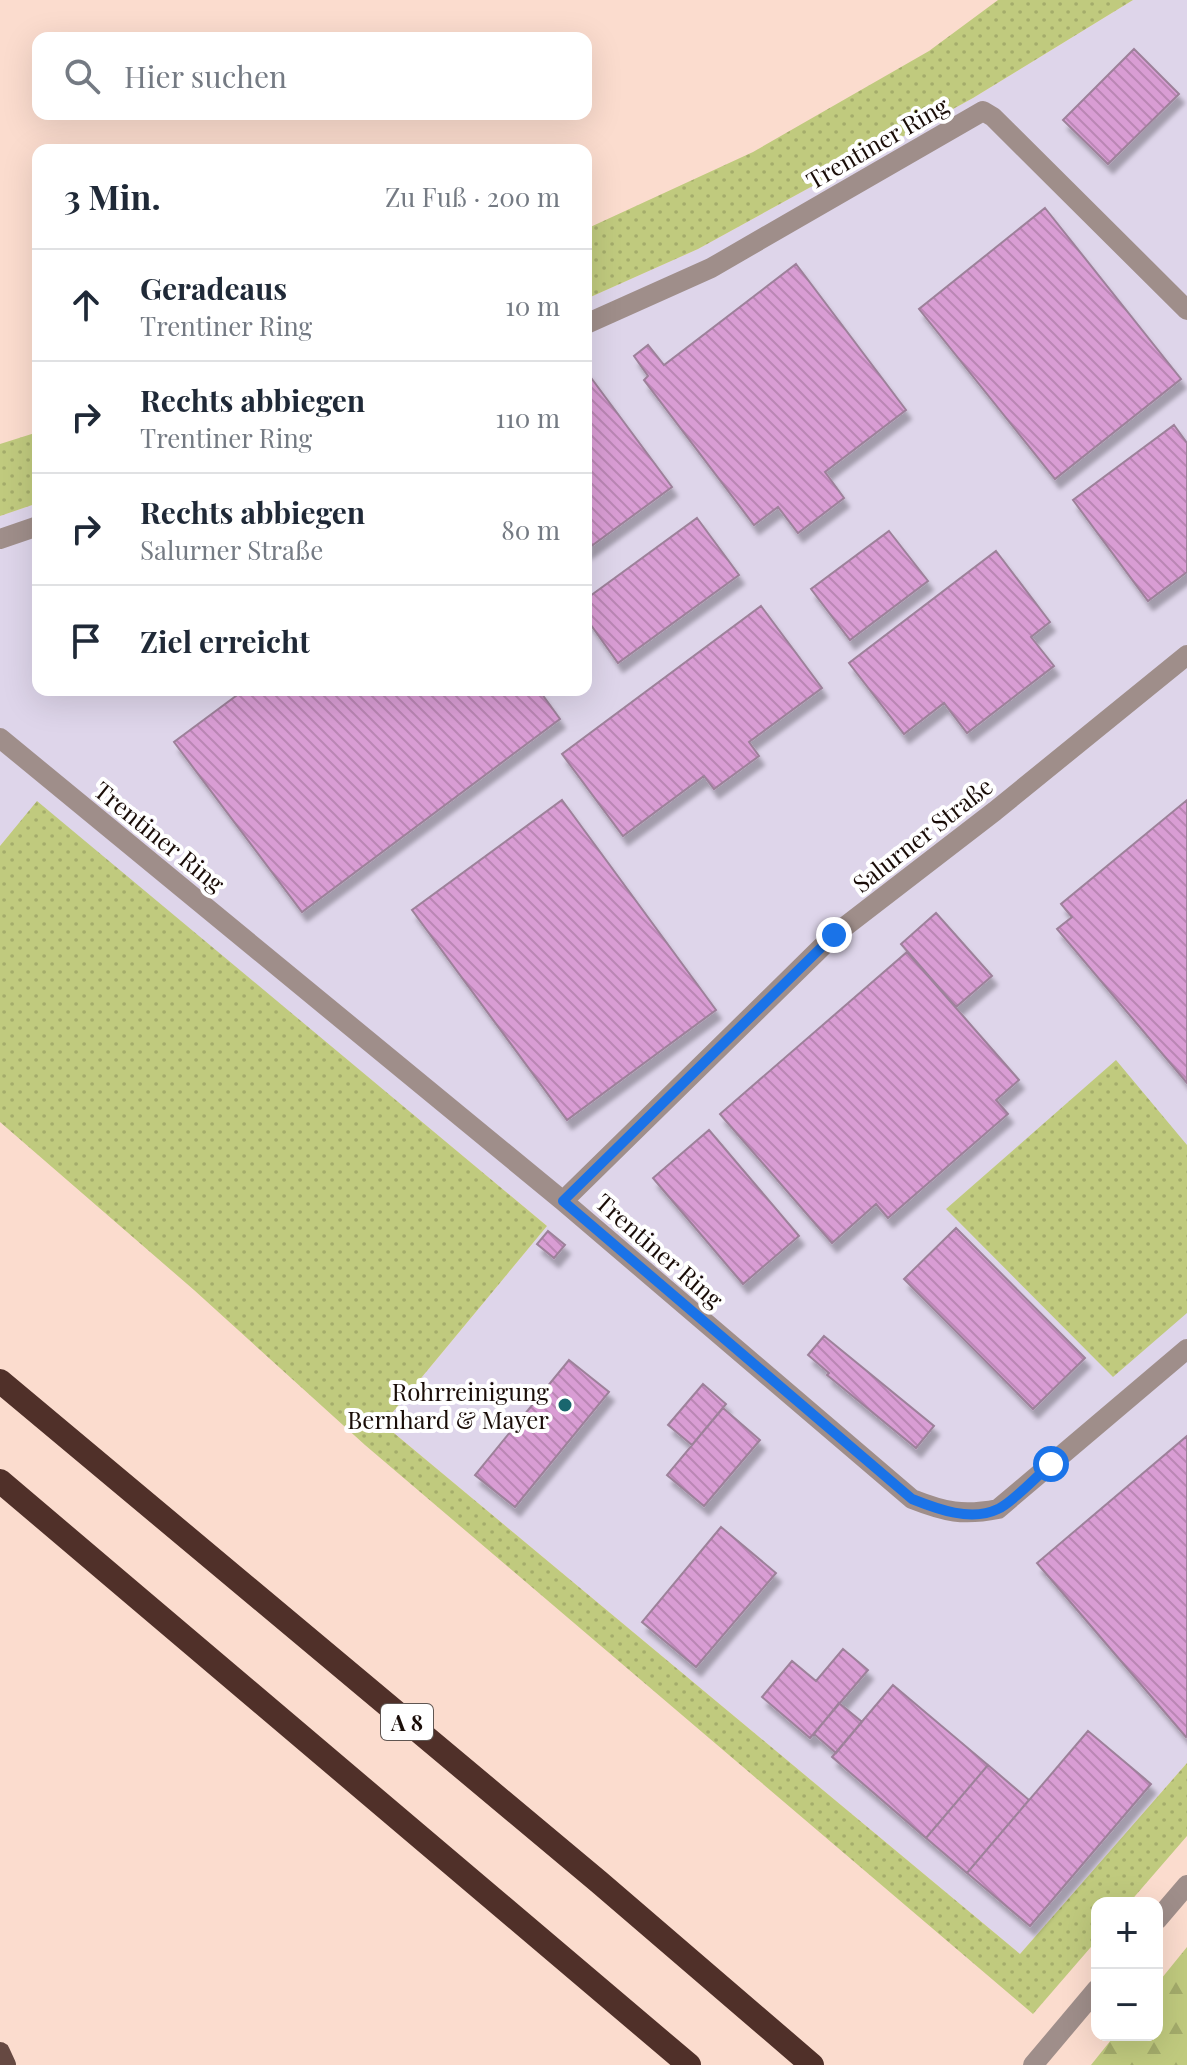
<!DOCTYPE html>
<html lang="de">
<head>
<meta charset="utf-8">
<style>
	:root { --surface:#fff; --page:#f2f2f3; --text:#1f2937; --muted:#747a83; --line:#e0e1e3 }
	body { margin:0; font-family:"Playfair Display",serif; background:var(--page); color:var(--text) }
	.controls { position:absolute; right:24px; bottom:24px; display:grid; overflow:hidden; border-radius:16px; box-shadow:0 8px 32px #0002 }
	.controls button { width:72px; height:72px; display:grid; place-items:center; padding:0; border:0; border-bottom:2px solid var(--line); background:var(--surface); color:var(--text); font:40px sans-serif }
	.stop { position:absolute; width:24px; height:24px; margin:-18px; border:6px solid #1a73e8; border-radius:50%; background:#fff }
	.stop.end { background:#1a73e8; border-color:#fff; box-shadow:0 2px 8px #0008 }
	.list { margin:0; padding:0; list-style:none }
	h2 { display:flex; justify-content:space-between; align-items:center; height:104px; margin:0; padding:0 32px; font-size:34px }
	h2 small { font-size:26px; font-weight:400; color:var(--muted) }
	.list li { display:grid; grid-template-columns:52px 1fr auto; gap:24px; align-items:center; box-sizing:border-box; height:112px; padding:0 32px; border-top:2px solid var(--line) }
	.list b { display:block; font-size:30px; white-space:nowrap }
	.list p { margin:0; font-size:26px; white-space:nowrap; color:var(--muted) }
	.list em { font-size:26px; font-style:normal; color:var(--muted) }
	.icon { flex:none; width:44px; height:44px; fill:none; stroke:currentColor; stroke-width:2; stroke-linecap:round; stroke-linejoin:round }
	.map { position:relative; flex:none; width:1187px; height:2065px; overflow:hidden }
	.search { position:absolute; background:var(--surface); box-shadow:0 8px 32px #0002; left:32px; top:32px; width:560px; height:88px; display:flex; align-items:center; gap:20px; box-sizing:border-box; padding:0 28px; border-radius:16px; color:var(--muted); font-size:30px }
	.panel { position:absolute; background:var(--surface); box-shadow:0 8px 32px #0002; left:32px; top:144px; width:560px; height:552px; border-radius:16px }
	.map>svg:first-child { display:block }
	.commercial { fill:#ded5ea }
	.grass { fill:url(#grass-dots) }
	.forest { fill:url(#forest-firs) }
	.building { fill:url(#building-back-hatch); stroke:#9d819a; stroke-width:2; filter:url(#shadow) }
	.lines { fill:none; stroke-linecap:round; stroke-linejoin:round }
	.minor { stroke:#9f8e8a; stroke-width:20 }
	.major { stroke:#664942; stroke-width:20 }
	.highway { stroke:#503029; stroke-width:24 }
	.route { stroke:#1a73e8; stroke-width:10 }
	.poi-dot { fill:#19666e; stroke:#fff; stroke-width:3 }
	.labels { text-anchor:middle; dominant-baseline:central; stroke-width:8; stroke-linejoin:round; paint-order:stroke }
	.shield { fill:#fff; stroke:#5f5652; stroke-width:2 }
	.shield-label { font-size:22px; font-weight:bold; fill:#1a0d08 }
	.street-label { font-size:24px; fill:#1a0d08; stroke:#fff }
	.poi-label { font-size:24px; fill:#1a0d08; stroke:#fff; text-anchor:end }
</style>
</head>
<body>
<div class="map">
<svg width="1187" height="2065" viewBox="0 0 1187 2065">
	<defs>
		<pattern id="grass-dots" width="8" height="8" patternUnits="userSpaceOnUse" patternTransform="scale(2)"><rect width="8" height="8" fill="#c0ca7e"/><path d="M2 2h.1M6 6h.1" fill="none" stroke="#a4ac6b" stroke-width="1.8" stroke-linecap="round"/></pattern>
		<pattern id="forest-firs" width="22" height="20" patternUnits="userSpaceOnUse" patternTransform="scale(2)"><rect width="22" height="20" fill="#c0ca7e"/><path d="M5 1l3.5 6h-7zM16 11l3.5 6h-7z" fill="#a4ac6b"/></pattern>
		<pattern id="building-back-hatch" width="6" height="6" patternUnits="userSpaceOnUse" patternTransform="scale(2)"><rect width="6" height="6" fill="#d99dd4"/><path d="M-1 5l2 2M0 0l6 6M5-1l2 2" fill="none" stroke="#ba86b4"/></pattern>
		<filter id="shadow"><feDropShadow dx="5" dy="9" stdDeviation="2" flood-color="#0004"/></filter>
	</defs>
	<rect width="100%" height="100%" fill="#fbdcce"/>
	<path class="commercial" d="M1133,0H1187V1763L1020,1954L383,1424L547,1226L37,802L0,846V516L38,503V690H586V299L698,249L973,98Z"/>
	<path class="grass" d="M998,0H1133L973,98L698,249L586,299V229L753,152L929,51Z
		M38,432V503L0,516V444Z
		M37,801L547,1226L383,1424L1020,1954L1187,1763V1836L1129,1903H1097V1940L1033,2014L365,1445L194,1290L0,1122V846Z
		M1116,1060L1187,1145V1313L1113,1377L946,1209Z"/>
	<path class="forest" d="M1187,1947V2065H1091L1115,2035H1157V1984Z"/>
	<path class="building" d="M1134,49L1179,94L1108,164L1063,120Z
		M1045,208L1181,379L1055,479L919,309Z
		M796,264L906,410L825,472L844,498L798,533L778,507L754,525L644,380L648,376L634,356L648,345L664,365Z
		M586,371L672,487L586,550Z
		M1174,425L1187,443V572L1148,601L1073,500Z
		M697,518L739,575L618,663L586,618V599Z
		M889,531L928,581L850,640L811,589Z
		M996,551L1050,622L1031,637L1054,666L967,733L944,703L904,734L849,663Z
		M761,606L822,688L749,742L759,756L714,789L704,776L623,836L562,754Z
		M244,690H539L560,719L302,912L174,742Z
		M562,800L716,1010L567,1120L412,910Z
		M1187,800V1083L1057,929L1072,917L1061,904Z
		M936,913L992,976L956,1007L901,944Z
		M907,952L1019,1080L996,1100L1008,1114L888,1218L876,1204L832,1243L720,1114Z
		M709,1130L799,1236L743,1284L653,1178Z
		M956,1228L1085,1358L1033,1409L904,1279Z
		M548,1231L565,1245L554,1258L537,1244Z
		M824,1336L934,1426L916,1448L827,1375L829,1373L808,1355Z
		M569,1360L609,1392L515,1507L475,1475Z
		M703,1384L726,1404L692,1445L668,1425Z
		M723,1408L760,1440L704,1506L667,1475Z
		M1187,1436V1736L1186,1737L1037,1563Z
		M721,1527L776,1573L696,1667L642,1622Z
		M843,1649L868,1670L810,1738L762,1697L792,1661L816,1681Z
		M893,1685L988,1765L926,1838L832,1757Z
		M839,1703L862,1722L836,1753L814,1734Z
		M1088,1731L1151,1784L1030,1926L967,1873Z
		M988,1765L1029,1800L967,1873L926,1838Z"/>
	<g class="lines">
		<path class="minor" d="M586,324L711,268L983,111L993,117L1187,310
			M0,539L38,526
			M0,738L563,1201L912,1499C945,1512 963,1516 998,1509L1187,1349
			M563,1201L834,935L995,811L1187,655
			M1157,1920L1187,1885
			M1033,2065L1097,1989"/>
		<path class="major" d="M0,2052L6,2065"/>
		<path class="highway" d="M0,1381L599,1882L812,2065
			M0,1481L689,2065"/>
	</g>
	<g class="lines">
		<path class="route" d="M834,935L563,1201L912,1499C937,1509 971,1522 998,1509C1012,1503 1038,1475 1051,1464"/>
	</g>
	<circle class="poi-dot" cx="565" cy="1405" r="8"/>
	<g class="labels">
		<rect class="shield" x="381" y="1704" width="52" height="36" rx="6"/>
		<g class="shield-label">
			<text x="407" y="1722">A 8</text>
		</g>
		<g class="street-label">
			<text transform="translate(877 142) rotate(-30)">Trentiner Ring</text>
			<text transform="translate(922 834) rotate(-38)">Salurner Straße</text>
			<text transform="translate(160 836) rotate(39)">Trentiner Ring</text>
			<text transform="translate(660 1250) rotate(41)">Trentiner Ring</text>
		</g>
		<g class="poi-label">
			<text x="549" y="1391">Rohrreinigung<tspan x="549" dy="28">Bernhard &amp; Mayer</tspan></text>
		</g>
	</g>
</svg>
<div class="controls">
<button>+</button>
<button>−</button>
</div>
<div class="stop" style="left:1051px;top:1464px"></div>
<div class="stop end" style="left:834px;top:935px"></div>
<div class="search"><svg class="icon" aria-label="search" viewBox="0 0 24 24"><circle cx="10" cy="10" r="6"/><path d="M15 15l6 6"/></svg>Hier suchen</div>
<section class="panel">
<h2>3 Min.<small>Zu Fuß · 200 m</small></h2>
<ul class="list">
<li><svg class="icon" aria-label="ahead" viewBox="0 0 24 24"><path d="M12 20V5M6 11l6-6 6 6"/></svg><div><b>Geradeaus</b><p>Trentiner Ring</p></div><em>10 m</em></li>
<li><svg class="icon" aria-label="right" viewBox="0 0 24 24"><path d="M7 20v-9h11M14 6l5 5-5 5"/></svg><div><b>Rechts abbiegen</b><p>Trentiner Ring</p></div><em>110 m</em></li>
<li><svg class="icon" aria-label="right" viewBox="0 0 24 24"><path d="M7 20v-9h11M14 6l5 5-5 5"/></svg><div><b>Rechts abbiegen</b><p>Salurner Straße</p></div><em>80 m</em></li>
<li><svg class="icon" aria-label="arrive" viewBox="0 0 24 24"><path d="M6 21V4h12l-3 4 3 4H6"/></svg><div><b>Ziel erreicht</b></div></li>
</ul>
</section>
</div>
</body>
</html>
